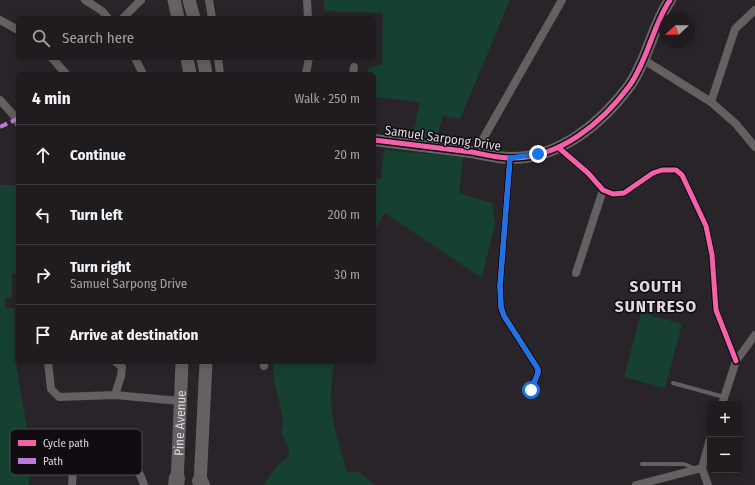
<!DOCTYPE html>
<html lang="en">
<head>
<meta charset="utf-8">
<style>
	:root { --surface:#1f1b1f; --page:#2c282c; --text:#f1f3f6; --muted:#a1a1a4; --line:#3c393d }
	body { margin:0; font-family:"Fira Sans Condensed",sans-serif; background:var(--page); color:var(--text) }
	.controls { position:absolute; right:12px; bottom:12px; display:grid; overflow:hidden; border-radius:6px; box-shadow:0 2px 10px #0003 }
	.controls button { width:36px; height:36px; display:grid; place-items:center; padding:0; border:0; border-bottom:1px solid var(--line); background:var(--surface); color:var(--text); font:20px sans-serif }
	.compass { position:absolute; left:659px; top:12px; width:36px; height:36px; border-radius:50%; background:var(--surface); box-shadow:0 2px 10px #0003; rotate:248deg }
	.stop { position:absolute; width:12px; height:12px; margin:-9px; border:3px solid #1a73e8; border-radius:50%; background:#fff }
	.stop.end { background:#1a73e8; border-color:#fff; box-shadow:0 1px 4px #0008 }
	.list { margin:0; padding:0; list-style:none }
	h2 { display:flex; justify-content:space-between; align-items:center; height:52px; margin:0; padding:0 16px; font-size:17px }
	h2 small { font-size:13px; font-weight:400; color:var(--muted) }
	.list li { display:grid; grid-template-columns:26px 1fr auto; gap:12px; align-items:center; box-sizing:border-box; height:60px; padding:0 16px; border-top:1px solid var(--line) }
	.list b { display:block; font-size:15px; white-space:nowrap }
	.list p { margin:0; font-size:13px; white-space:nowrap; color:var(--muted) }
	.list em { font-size:13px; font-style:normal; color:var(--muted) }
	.icon { flex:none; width:22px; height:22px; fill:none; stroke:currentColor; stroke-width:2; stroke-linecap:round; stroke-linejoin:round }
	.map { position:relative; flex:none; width:755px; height:485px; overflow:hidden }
	.search { position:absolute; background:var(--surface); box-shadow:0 2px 10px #0003; left:16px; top:16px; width:360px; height:44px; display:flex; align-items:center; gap:10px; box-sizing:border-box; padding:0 14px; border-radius:6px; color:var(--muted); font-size:15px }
	.panel { position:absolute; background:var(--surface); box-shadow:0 2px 10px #0003; left:16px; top:72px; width:360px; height:292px; border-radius:6px }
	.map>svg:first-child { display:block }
	.green { fill:#164131 }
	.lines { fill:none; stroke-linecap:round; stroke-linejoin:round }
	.lane { stroke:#646061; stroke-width:4 }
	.street { stroke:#646061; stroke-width:8 }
	.secondary { stroke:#676464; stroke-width:12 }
	.primary { stroke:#656163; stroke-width:13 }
	.highway { stroke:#635e60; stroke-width:16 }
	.quiet { stroke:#bd7bd9; stroke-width:4; stroke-dasharray:8 4; stroke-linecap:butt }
	.cycleway-casing { stroke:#100c11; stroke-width:8 }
	.cycleway { stroke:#f560ab; stroke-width:5 }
	.route { stroke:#1a73e8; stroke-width:5 }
	.labels { text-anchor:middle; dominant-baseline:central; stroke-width:3; stroke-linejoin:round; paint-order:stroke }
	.street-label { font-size:13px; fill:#ded8e0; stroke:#100c11 }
	.district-label { font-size:17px; font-weight:bold; letter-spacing:1px; fill:#ded8e0; stroke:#100c11 }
	.key { fill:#100c11; stroke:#4e494f; stroke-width:1 }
	.key-label { font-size:11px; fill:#ded8e0 }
</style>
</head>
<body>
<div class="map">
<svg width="755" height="485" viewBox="0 0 755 485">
	<rect width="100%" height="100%" fill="#292429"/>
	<path class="green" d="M323,0H510L460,119L443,116L436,141L412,138L420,102L374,97V74H365L370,67L382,65L383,13L325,11Z
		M384,150L463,157L459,193L492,203L495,223L482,278L385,213L374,231V179H381Z
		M0,185H18V273L12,274V298H5V308H14L15,359L27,427L29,485H0Z
		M641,313L682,324L665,388L624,377Z
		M274,362H334C333,372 331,383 331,393C330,419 340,447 347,472H359L375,485H263L276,467L289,456C289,441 283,442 282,433C281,430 283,427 283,424C282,403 271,385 274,362Z"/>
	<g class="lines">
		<path class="lane" d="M673,383L724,397
			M642,464H684L696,469"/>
		<path class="street" d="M85,0L102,11L108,18
			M209,0L212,18
			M307,0L308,18
			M123,18L141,0
			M0,20L18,30
			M52,58L66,74
			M135,58L143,74
			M218,58L220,74
			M644,60L711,102L736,124L755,147
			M306,74L309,58
			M353,74L354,67
			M0,100L17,119L18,123
			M711,102L735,29L755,10
			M559,148L588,173L603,190L613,194L624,193L653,173L662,170H676L682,175L706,226L712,255L716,310L736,361
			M475,153L562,0
			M510,158L500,286L501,307L504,316L538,369V373L531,390
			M576,273L603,190
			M48,362L51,389L59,397L115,395L180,401
			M264,366V362
			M115,395L121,376L122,367L116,362
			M722,404L736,361L755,335
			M72,485L73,472L78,468L131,466C139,470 141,476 144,485
			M636,485L702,468
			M708,485L702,468L710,439"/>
		<path class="secondary" d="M374,140C406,144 438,148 471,152C483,154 497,158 510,158C559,159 602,123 630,85C648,59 653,25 670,0"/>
		<g class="primary">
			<path d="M174,0L178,18"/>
			<path d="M189,0L194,18"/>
			<path d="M187,58L190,74"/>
			<path d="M203,58L206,74"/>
			<path id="s1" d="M177,485L182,362"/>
			<path d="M200,485L206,362"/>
		</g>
		<path class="highway" d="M200,481L202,485
			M176,485L177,478"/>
		<path class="quiet" d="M0,127L17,119"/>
		<g class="cycleway-casing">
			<path id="cycleway" d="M374,140C406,144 438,148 471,152C483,154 497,158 510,158C559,159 602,123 630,85C648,59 653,25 670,0
				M559,148L588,173L603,190L613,194L624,193L653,173L662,170H676L682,175L706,226L712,255L716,310L736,361
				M510,158L500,286L501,307L504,316L538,369V373L531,390"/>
		</g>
		<use href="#cycleway" class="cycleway"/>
	</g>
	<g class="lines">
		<path class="route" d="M531,390L538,373V369L504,316L501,307L500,286L510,158L538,154"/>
	</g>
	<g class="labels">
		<g class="street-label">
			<text transform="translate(443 138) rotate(8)">Samuel Sarpong Drive</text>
			<text stroke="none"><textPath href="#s1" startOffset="62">Pine Avenue</textPath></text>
		</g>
		<g class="district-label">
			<text x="656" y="286">SOUTH<tspan x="656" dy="20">SUNTRESO</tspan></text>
		</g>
	</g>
	<rect x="10" y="429" width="132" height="46" rx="6" class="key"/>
	<rect x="18" y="440" width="18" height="6" fill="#f560ab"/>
	<rect x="18" y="458" width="18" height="6" fill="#bd7bd9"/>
	<g class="key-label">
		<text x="43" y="447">Cycle path</text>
		<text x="43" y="465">Path</text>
	</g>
</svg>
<div class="controls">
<button>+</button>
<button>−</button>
</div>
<svg class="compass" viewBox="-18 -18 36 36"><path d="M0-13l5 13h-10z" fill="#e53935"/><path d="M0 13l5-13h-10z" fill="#a1a1a4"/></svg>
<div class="stop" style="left:531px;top:390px"></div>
<div class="stop end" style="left:538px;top:154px"></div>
<div class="search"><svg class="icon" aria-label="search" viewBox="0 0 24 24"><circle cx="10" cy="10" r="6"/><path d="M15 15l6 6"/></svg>Search here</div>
<section class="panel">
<h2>4 min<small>Walk · 250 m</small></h2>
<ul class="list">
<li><svg class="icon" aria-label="ahead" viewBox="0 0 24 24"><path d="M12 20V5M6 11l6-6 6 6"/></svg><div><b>Continue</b></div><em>20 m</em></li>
<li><svg class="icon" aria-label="left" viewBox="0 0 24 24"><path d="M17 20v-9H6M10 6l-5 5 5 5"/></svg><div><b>Turn left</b></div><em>200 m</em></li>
<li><svg class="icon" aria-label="right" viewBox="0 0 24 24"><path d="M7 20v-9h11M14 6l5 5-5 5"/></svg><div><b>Turn right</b><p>Samuel Sarpong Drive</p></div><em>30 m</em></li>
<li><svg class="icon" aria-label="arrive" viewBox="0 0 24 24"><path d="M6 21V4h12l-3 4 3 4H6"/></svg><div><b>Arrive at destination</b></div></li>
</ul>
</section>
</div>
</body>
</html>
